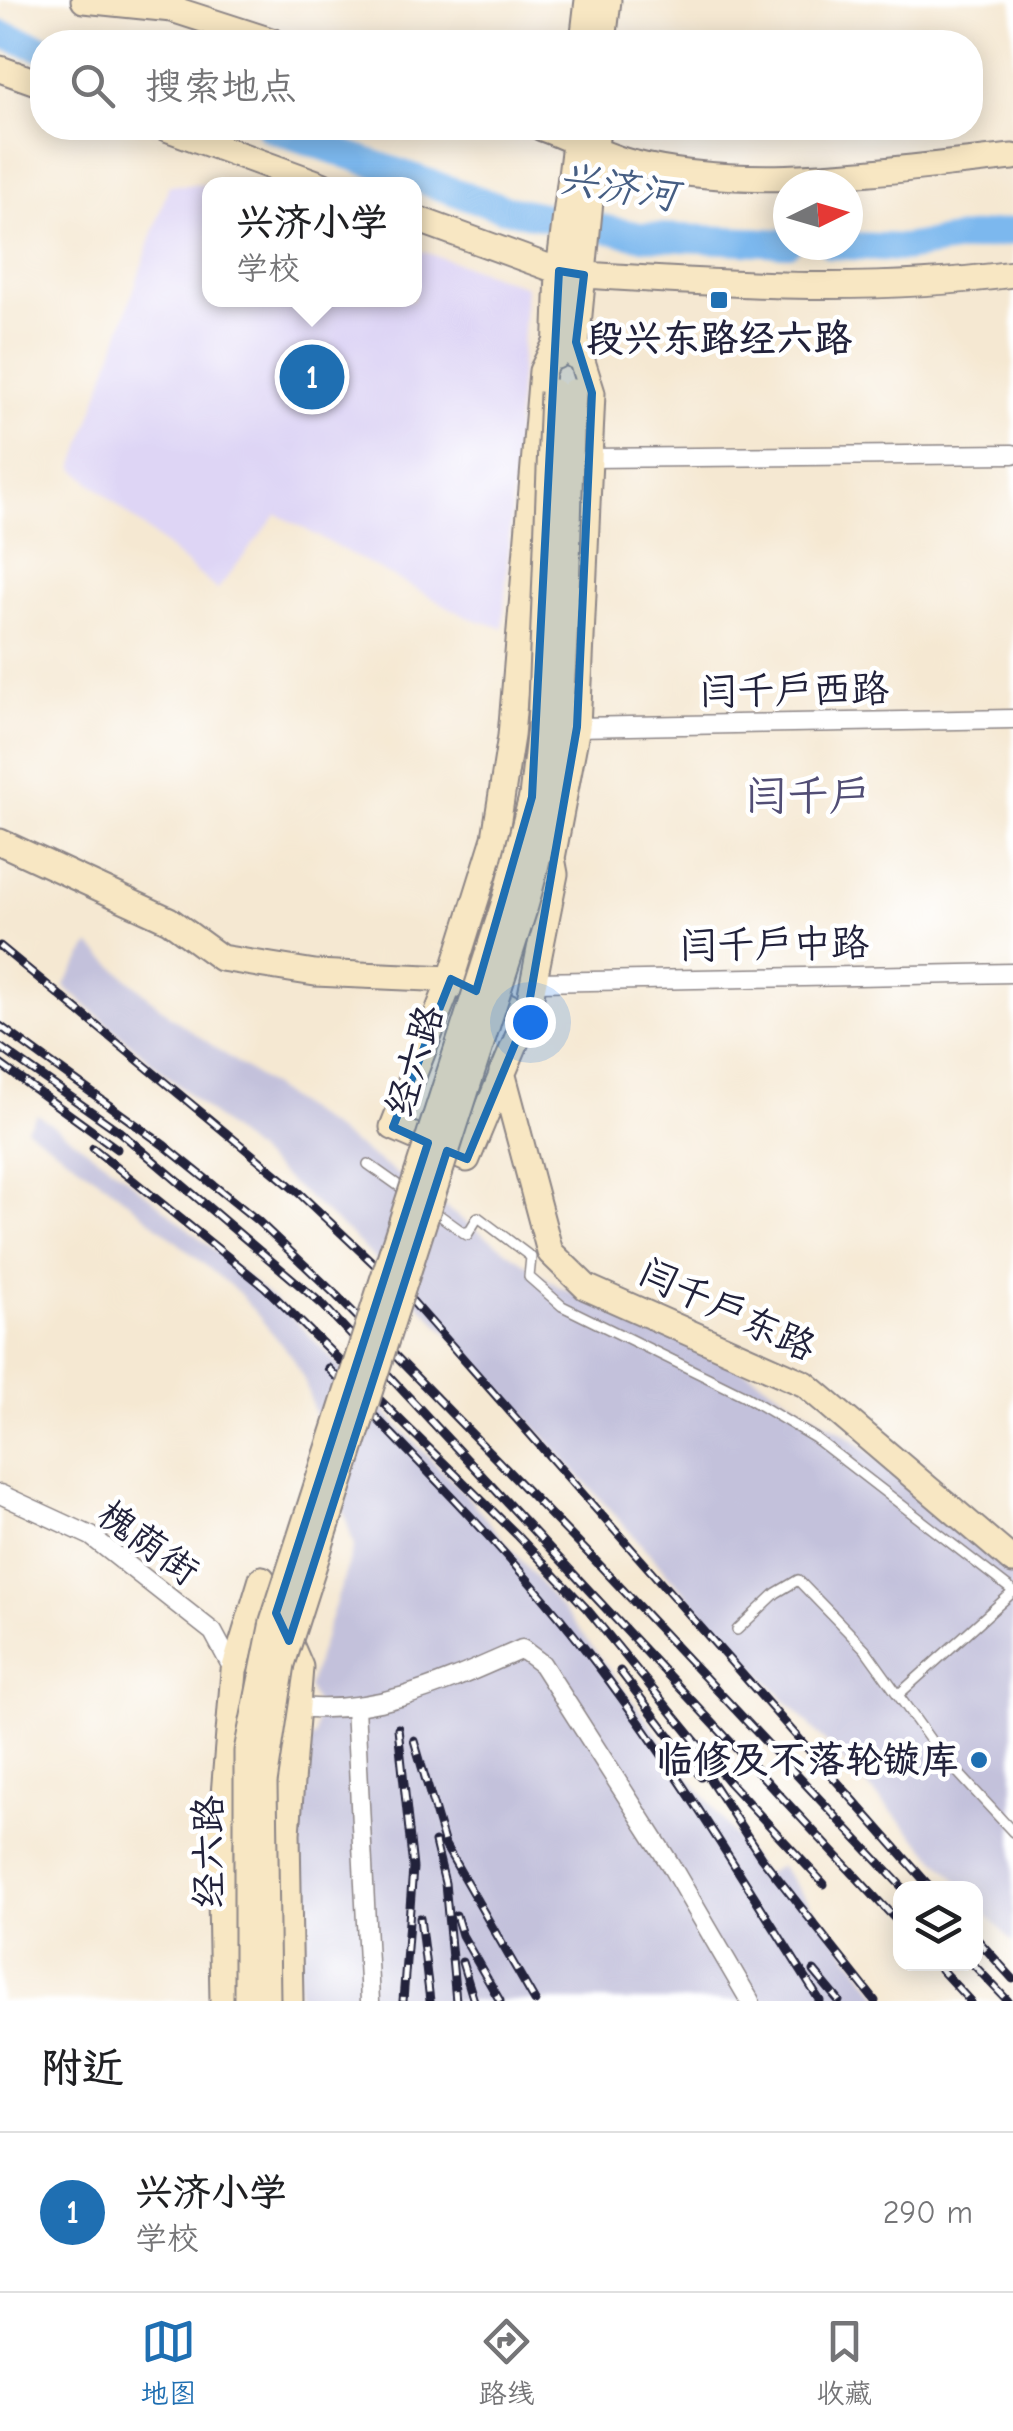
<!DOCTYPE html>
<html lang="zh">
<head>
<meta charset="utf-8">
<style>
	:root { --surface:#fff; --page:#f2f2f2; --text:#202124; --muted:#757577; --line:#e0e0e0; --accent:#1f6fb2 }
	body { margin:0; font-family:"Comic Neue","LXGW WenKai TC",sans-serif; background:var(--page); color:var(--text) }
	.controls { position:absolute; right:30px; bottom:30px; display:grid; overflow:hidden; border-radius:20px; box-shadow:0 5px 25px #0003 }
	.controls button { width:90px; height:90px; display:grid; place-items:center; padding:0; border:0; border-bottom:2px solid var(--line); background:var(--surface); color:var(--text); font:50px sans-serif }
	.compass { position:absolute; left:773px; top:170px; width:90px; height:90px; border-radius:50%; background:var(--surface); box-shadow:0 5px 25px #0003; rotate:85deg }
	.you { position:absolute; left:530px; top:1022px; width:35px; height:35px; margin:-25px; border:8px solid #fff; border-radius:50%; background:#1a73e8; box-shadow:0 0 0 15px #1a73e833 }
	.badge { display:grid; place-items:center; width:65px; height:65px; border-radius:50%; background:var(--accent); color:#fff; font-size:32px; font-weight:700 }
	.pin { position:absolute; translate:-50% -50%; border:5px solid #fff; box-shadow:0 2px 10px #0006 }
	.popup { position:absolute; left:202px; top:177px; width:220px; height:130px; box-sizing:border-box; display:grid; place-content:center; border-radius:20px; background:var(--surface); filter:drop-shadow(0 2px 8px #0005); font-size:32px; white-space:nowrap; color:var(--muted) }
	.popup b { font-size:38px; color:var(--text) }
	.popup::after { content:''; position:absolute; left:50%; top:100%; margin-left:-20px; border:20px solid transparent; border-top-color:var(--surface) }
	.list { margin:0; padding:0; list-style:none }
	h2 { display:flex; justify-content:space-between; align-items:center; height:130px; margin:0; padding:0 40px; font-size:42px }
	h2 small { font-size:32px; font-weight:400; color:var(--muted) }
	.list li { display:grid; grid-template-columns:65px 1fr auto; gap:30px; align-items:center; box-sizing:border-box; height:160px; padding:0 40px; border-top:2px solid var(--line) }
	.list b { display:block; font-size:38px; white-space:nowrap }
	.list p { margin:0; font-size:32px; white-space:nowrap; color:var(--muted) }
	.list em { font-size:32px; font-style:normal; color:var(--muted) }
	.icon { flex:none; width:55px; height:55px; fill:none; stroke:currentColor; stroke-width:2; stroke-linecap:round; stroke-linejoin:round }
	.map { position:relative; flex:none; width:1013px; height:2001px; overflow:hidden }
	.search { position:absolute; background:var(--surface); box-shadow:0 5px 25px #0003; left:30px; right:30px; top:30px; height:110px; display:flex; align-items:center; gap:25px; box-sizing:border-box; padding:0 35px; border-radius:40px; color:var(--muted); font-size:38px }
	.sheet { height:290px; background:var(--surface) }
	nav { display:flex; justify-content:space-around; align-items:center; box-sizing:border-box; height:140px; border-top:2px solid var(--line); background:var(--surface); font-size:28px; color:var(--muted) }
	nav a { display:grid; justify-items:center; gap:5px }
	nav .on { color:var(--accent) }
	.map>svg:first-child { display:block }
	.built { fill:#ded5f5 }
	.industrial { fill:#c3c1db }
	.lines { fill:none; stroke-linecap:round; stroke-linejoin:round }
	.river { stroke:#7cb8ee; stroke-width:28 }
	.lane-casing { stroke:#8c8586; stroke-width:12 }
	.street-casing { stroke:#8c8586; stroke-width:21 }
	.secondary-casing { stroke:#8c8586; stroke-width:29 }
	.lane { stroke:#fff; stroke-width:9 }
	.street { stroke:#fff; stroke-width:18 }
	.secondary { stroke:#f8e7c3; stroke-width:25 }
	.rail-casing { stroke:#22223b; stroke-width:9 }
	.rail { stroke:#fff; stroke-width:5; stroke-dasharray:15; stroke-linecap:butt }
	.secondary-bridge-casing { stroke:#8c8586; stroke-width:29; stroke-linecap:butt }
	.secondary-bridge { stroke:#f8e7c3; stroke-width:25 }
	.marked { fill:#1f6fb2; fill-opacity:0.2; stroke:#1f6fb2; stroke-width:8; stroke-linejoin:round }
	.poi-dot { fill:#1f6fb2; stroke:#fff; stroke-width:4 }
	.labels { text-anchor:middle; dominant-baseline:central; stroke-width:9; stroke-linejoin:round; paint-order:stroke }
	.poi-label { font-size:38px; font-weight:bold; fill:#22223b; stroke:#fff }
	.street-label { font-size:38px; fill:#22223b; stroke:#fff }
	.water-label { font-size:40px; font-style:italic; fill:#465e83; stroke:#fff }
	.quarter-label { font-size:42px; fill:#524e75; stroke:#fff }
</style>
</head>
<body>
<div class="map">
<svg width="1013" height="2001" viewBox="0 0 1013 2001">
	<rect width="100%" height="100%" fill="#fff"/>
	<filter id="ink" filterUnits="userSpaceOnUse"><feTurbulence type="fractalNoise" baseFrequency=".01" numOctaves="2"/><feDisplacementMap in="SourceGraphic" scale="20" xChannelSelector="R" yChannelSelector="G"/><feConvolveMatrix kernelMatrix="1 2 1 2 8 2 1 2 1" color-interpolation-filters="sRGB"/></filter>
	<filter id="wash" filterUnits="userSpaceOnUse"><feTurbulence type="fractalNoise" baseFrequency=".0048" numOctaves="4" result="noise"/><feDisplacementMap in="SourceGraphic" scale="40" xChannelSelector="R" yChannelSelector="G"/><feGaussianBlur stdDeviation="2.25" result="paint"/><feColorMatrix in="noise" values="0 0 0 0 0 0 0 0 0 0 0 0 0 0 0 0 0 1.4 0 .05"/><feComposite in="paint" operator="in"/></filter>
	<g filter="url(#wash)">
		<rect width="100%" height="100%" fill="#f5e8d2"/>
		<path class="built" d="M169,185H209L210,300H414L415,249L526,286L503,628L467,617L277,514L217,590L74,468Z"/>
		<path class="industrial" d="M90,945L170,1016L559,1287L733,1363L857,1442L1013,1573V1943L976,1902V1888H964L702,1612L483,1369L351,1235L64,986Z
			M37,1114L119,1172L276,1301L467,1496L577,1627L764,1875L780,1865L884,2001H299L297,1860L304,1744L315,1736L317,1706L308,1688L354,1546L305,1382L293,1358L239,1293L110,1187L26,1128Z"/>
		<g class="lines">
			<path class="river" d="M0,34L42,48
				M270,128L502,208L640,236L788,243
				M832,245L903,248L1013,231"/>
		</g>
	</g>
	<g filter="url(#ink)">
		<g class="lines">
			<g class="lane-casing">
				<path id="lane" d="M368,1164L406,1191
					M431,1209L467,1235L478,1217L531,1257L529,1277L562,1306L743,1395L815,1438L1013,1591
					M737,1630L776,1593L798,1580L865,1649L939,1752L1013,1832
					M898,1695L1013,1592"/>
			</g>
			<g class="street-casing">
				<path id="street" d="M590,458L1013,454
					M577,727L1013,719
					M537,982L1013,973
					M0,1494L91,1536L213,1632L234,1671
					M297,1707C381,1715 446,1682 522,1649L542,1664L670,1864L750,2001
					M355,1707L370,2001"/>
			</g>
			<g class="secondary-casing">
				<path id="secondary" d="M84,0L172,9L274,42
					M583,42L588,0
					M603,42L608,0
					M0,69L42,84
					M166,128L322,185
					M542,128C571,138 598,154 628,162C751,194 889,169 1013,157
					M414,218L559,271L584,275C731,284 865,294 1013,274
					M556,356L559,271L577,128
					M575,356L597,128
					M0,842L169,920L221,958L315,973L451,979L393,1127L467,1159L527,1015L555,874L552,858L577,727L592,393L576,342
					M527,1015L451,979L495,838L511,736L542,371L558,339
					M502,1072L550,1252L586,1287L805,1384L1013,1561
					M262,1579L300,1667L287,1833L290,2001
					M223,2001L220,1845L234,1671L262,1579"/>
			</g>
			<use href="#lane" class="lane"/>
			<use href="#street" class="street"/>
			<use href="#secondary" class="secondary"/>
			<g class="rail-casing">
				<path id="rail" d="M0,946L300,1194L406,1294L931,1888
					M0,1026L165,1146L258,1221L336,1295L592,1557L903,1888
					M0,1047L120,1132L323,1305L900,1924
					M0,1064L117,1149
					M93,1148L265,1287L517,1535L586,1608L728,1781L824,1884
					M328,1368C424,1468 525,1567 607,1678C684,1781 751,1892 820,2001
					M620,1671L701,1777
					M398,1728L413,1868L403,2001
					M414,1740L445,1845L535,2001
					M698,1761L761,1857L875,2001
					M435,1842L445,1883L456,2001
					M456,1915L462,1935L500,2001
					M420,1918L430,2001
					M976,1938L1013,1979
					M462,1962L474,2001
					M936,1964L970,2001
					M973,1964L1008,2001
					M814,1971L839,2001"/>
			</g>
			<use href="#rail" class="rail"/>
			<g class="secondary-bridge-casing">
				<path id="secondary-bridge" d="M247,2001V1751L273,1622L506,898L532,797L540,728L553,392
					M267,2001L264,1783L282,1664L525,906C574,739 563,564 573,392"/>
			</g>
			<use href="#secondary-bridge" class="secondary-bridge"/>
		</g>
	</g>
	<path class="marked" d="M559,271L584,275L576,342L592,393L577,727L527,1015L467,1159L447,1151L289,1641L276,1613L428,1143L393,1127L451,979L476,991L532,797Z"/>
	<g class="poi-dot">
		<rect x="709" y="290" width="20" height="20" rx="5"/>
		<circle cx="979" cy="1760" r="10"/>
	</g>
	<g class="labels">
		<g class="poi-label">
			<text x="719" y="339">段兴东路经六路</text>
			<text x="959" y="1760" text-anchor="end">临修及不落轮镟库</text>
		</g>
		<g class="street-label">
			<text transform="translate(794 691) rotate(-1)">闫千户西路</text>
			<text transform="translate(774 945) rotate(-1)">闫千户中路</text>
			<text transform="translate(415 1061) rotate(-73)">经六路</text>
			<text transform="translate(727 1310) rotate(25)">闫千户东路</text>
			<text transform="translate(148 1543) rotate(36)">槐荫街</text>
			<text transform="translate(209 1852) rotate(-90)">经六路</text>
		</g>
		<g class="water-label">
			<text transform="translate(618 187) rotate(9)">兴济河</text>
		</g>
		<g class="quarter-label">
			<text x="808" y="796">闫千户</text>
		</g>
	</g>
</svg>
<div class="controls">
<button><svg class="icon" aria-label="layers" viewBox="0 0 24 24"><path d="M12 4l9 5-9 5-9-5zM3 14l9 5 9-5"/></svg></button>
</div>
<svg class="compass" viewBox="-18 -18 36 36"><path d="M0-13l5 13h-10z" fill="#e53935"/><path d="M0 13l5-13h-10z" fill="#757577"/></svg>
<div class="you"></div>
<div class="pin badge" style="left:312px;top:377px">1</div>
<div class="popup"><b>兴济小学</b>学校</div>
<div class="search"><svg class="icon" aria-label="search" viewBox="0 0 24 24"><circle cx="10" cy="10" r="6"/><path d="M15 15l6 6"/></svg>搜索地点</div>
</div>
<section class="sheet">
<h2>附近<small></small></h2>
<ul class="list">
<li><span class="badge">1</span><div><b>兴济小学</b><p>学校</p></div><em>290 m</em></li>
</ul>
</section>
<nav>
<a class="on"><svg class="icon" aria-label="map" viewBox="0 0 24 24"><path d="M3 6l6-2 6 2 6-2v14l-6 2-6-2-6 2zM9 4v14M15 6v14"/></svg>地图</a>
<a><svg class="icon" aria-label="directions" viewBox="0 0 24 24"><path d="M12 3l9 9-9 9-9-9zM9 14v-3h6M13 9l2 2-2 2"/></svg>路线</a>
<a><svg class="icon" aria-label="saved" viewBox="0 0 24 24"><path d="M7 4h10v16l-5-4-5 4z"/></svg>收藏</a>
</nav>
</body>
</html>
